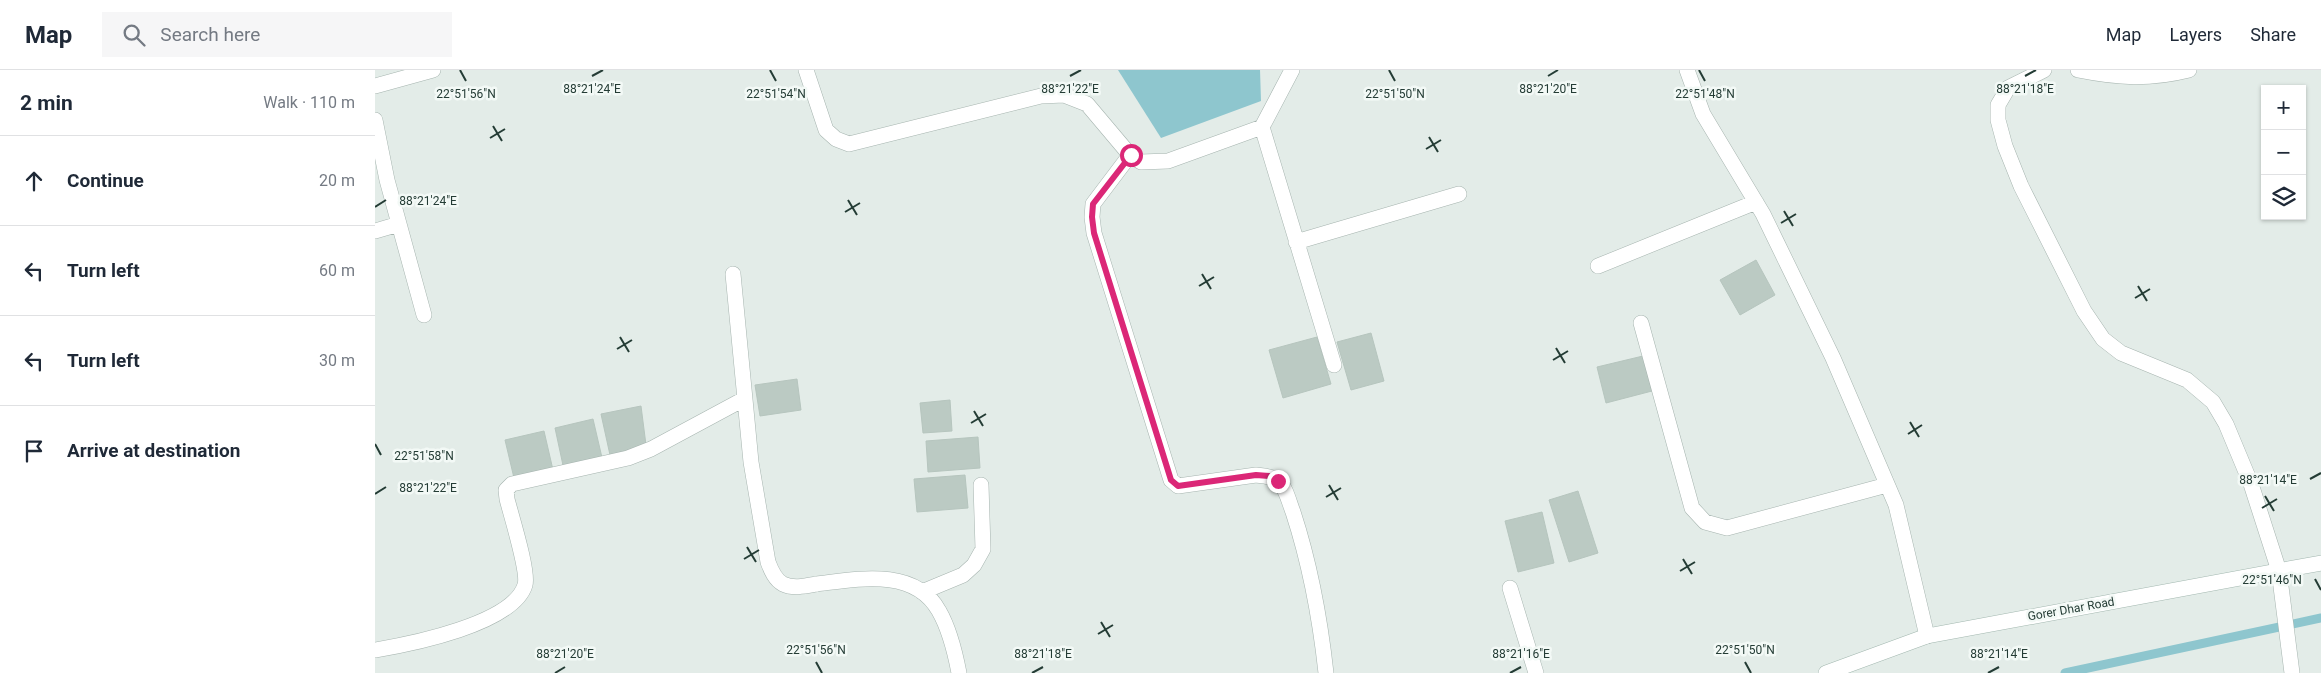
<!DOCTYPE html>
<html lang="en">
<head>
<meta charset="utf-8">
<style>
	:root { --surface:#fff; --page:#f6f6f7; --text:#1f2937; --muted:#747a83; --line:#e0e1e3 }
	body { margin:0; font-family:Roboto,sans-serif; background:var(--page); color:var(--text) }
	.controls { position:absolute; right:15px; top:15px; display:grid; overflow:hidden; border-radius:0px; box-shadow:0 1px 4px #0004 }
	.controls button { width:45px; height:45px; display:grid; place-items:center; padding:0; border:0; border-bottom:1px solid var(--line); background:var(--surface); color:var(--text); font:25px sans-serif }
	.stop { position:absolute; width:15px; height:15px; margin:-11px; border:4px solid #db2777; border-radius:50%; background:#fff }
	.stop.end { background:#db2777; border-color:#fff; box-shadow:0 1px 5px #0008 }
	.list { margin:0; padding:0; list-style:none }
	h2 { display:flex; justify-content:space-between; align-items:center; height:65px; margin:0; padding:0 20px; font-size:21px }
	h2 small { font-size:16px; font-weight:400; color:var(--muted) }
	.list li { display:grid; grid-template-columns:32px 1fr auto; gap:15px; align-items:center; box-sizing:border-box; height:90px; padding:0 20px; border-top:1px solid var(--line) }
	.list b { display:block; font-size:19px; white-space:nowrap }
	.list em { font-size:16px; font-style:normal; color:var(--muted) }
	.icon { flex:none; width:28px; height:28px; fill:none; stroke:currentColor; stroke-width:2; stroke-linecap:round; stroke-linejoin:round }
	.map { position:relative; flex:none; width:1946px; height:603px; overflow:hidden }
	header { display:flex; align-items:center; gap:30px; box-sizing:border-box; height:70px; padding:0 25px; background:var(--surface); border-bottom:1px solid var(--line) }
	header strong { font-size:24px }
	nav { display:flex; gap:28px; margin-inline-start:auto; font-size:18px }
	.search { width:350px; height:45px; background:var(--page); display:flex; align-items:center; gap:12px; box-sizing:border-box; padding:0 18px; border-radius:0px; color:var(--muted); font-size:19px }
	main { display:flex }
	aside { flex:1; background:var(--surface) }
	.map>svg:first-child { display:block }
	.water { fill:#8ec6ce }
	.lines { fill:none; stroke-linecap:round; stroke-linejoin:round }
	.stream { stroke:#8ec6ce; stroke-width:9 }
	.building { fill:#bbcac3; stroke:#b6c5be }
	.street-casing { stroke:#a6b4af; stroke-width:16 }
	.secondary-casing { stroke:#a2b7af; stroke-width:16 }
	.street { stroke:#fff; stroke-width:15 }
	.secondary { stroke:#fff; stroke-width:15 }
	.route { stroke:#db2777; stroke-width:6 }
	.ticks { fill:none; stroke:#243c35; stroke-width:2 }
	.labels { text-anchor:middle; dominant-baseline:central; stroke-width:5; stroke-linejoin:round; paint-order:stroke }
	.street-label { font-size:12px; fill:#243c35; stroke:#f3f9f6 }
	.ticks-label { font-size:12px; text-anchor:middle; fill:#243c35; stroke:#f3f9f6; stroke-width:5; stroke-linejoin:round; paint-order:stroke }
</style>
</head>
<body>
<header>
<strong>Map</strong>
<div class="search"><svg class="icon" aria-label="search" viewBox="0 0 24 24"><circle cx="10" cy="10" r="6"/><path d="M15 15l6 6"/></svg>Search here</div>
<nav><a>Map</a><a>Layers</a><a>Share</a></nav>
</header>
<main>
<aside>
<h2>2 min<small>Walk · 110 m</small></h2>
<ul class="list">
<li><svg class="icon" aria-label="ahead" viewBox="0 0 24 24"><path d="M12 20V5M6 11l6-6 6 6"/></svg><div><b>Continue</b></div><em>20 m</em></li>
<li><svg class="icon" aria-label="left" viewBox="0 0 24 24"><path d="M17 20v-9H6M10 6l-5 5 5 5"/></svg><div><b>Turn left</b></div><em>60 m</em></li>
<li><svg class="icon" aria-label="left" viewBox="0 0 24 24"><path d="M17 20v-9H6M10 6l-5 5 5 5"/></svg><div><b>Turn left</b></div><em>30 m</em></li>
<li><svg class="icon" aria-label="arrive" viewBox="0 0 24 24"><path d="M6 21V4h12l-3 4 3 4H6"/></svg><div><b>Arrive at destination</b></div></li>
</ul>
</aside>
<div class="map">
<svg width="1946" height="603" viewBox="0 0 1946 603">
	<rect width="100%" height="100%" fill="#e3ece8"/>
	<path class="water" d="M743,0H885L886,31L786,68Z"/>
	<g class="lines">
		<path class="stream" d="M1690,603L1946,548"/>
	</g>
	<path class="building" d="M1381,190L1400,225L1365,245L1345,210Z
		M996,263L1009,311L976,320L962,272Z
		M942,267L956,314L908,328L894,280Z
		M1268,286L1277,321L1231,333L1222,297Z
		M422,309L426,340L385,346L380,315Z
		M575,330L577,361L548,363L545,333Z
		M266,336L271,375L235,385L226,344Z
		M218,349L228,392L189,400L180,358Z
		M169,361L178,400L139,408L130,370Z
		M603,367L605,398L553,402L551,371Z
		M590,405L593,438L542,442L539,409Z
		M1203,421L1223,483L1194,492L1174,430Z
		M1167,442L1179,493L1143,502L1130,451Z"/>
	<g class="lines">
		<g class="street-casing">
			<path id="street" d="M431,0L451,60L461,69L474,74L666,26L689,25L712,34L755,85L766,92L793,91L887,57L917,0
				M1312,0L1328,44L1388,144L1458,288L1521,435L1552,566
				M1669,0L1633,18L1623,35V50L1630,76L1646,116L1709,241L1728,269L1746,283L1812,310L1838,332L1851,354L1876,414L1904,501L1917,603
				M1703,0C1743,8 1774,10 1814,0
				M0,16L58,0
				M0,50L12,110L49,245
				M887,57L959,295
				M755,85L718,134L717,147L719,163L796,410L803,416L881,405C888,406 897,406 903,411C911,417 914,432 918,442C935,494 945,548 951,603
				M0,161L24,154
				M921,172L1084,124
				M1223,196L1381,132
				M358,204L376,392L393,492C396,500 400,510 408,514C418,519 431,516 442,514C482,509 540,497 564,541C575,560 580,582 584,603
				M1266,253L1317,438L1330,452L1352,458L1512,415
				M1135,518L1161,603
				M547,522L588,505L599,495L608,479L606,415
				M0,580C36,574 138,554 150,515C154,502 136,445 132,429L131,420L137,414L253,388L276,379L369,329"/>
		</g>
		<g class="secondary-casing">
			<path id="secondary" d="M1451,603L1552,566L1946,493"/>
		</g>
		<use href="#street" class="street"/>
		<use href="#secondary" class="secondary"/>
	</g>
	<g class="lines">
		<path class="route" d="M756,85L718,134L717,147L719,163L796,410L803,416L881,405L894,406L903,411"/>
	</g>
	<path class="ticks" d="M85,0L91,11M395,0L401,11M1014,0L1020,11M1324,0L1330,11M217,6L228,0M695,6L706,0M1173,6L1183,0M1650,6L1661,0M118,56L127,71M1054,67L1063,82M115,68L130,59M1051,79L1066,70M473,130L482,145M0,137L11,130M1409,141L1418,156M470,142L485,133M1406,153L1421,144M827,204L836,219M824,216L839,207M1763,216L1772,231M1760,228L1775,219M245,267L254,282M1181,278L1190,293M242,279L257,270M1178,290L1193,281M599,341L608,356M1535,352L1544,367M596,353L611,344M1533,364L1547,355M0,374L6,385M1935,409L1946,403M954,415L963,430M0,424L11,417M1890,426L1899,441M951,427L966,418M1887,438L1902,429M372,477L381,492M369,489L384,480M1308,489L1317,504M1305,501L1320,492M1940,509L1946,520M726,552L735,567M723,564L738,555M441,592L447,603M1370,592L1376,603M180,603L190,597M657,603L668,597M1135,603L1146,597M1613,603L1624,597"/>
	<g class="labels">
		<g class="street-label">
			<text transform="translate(1696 539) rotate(-10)">Gorer Dhar Road</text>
		</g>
	</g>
	<g class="ticks-label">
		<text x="217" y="23">88°21'24"E</text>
		<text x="695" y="23">88°21'22"E</text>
		<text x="1173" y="23">88°21'20"E</text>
		<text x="1650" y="23">88°21'18"E</text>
		<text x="91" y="28">22°51'56"N</text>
		<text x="401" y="28">22°51'54"N</text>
		<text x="1020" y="28">22°51'50"N</text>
		<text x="1330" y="28">22°51'48"N</text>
		<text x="53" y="135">88°21'24"E</text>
		<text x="49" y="390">22°51'58"N</text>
		<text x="1893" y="414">88°21'14"E</text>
		<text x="53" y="422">88°21'22"E</text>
		<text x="1897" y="514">22°51'46"N</text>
		<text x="441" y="584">22°51'56"N</text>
		<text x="1370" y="584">22°51'50"N</text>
		<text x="190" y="588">88°21'20"E</text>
		<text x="668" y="588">88°21'18"E</text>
		<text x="1146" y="588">88°21'16"E</text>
		<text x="1624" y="588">88°21'14"E</text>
	</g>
</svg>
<div class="controls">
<button>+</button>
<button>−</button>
<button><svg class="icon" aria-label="layers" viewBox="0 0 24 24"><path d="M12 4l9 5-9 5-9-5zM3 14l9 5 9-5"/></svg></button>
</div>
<div class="stop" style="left:756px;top:85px"></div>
<div class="stop end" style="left:903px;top:411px"></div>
</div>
</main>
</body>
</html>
